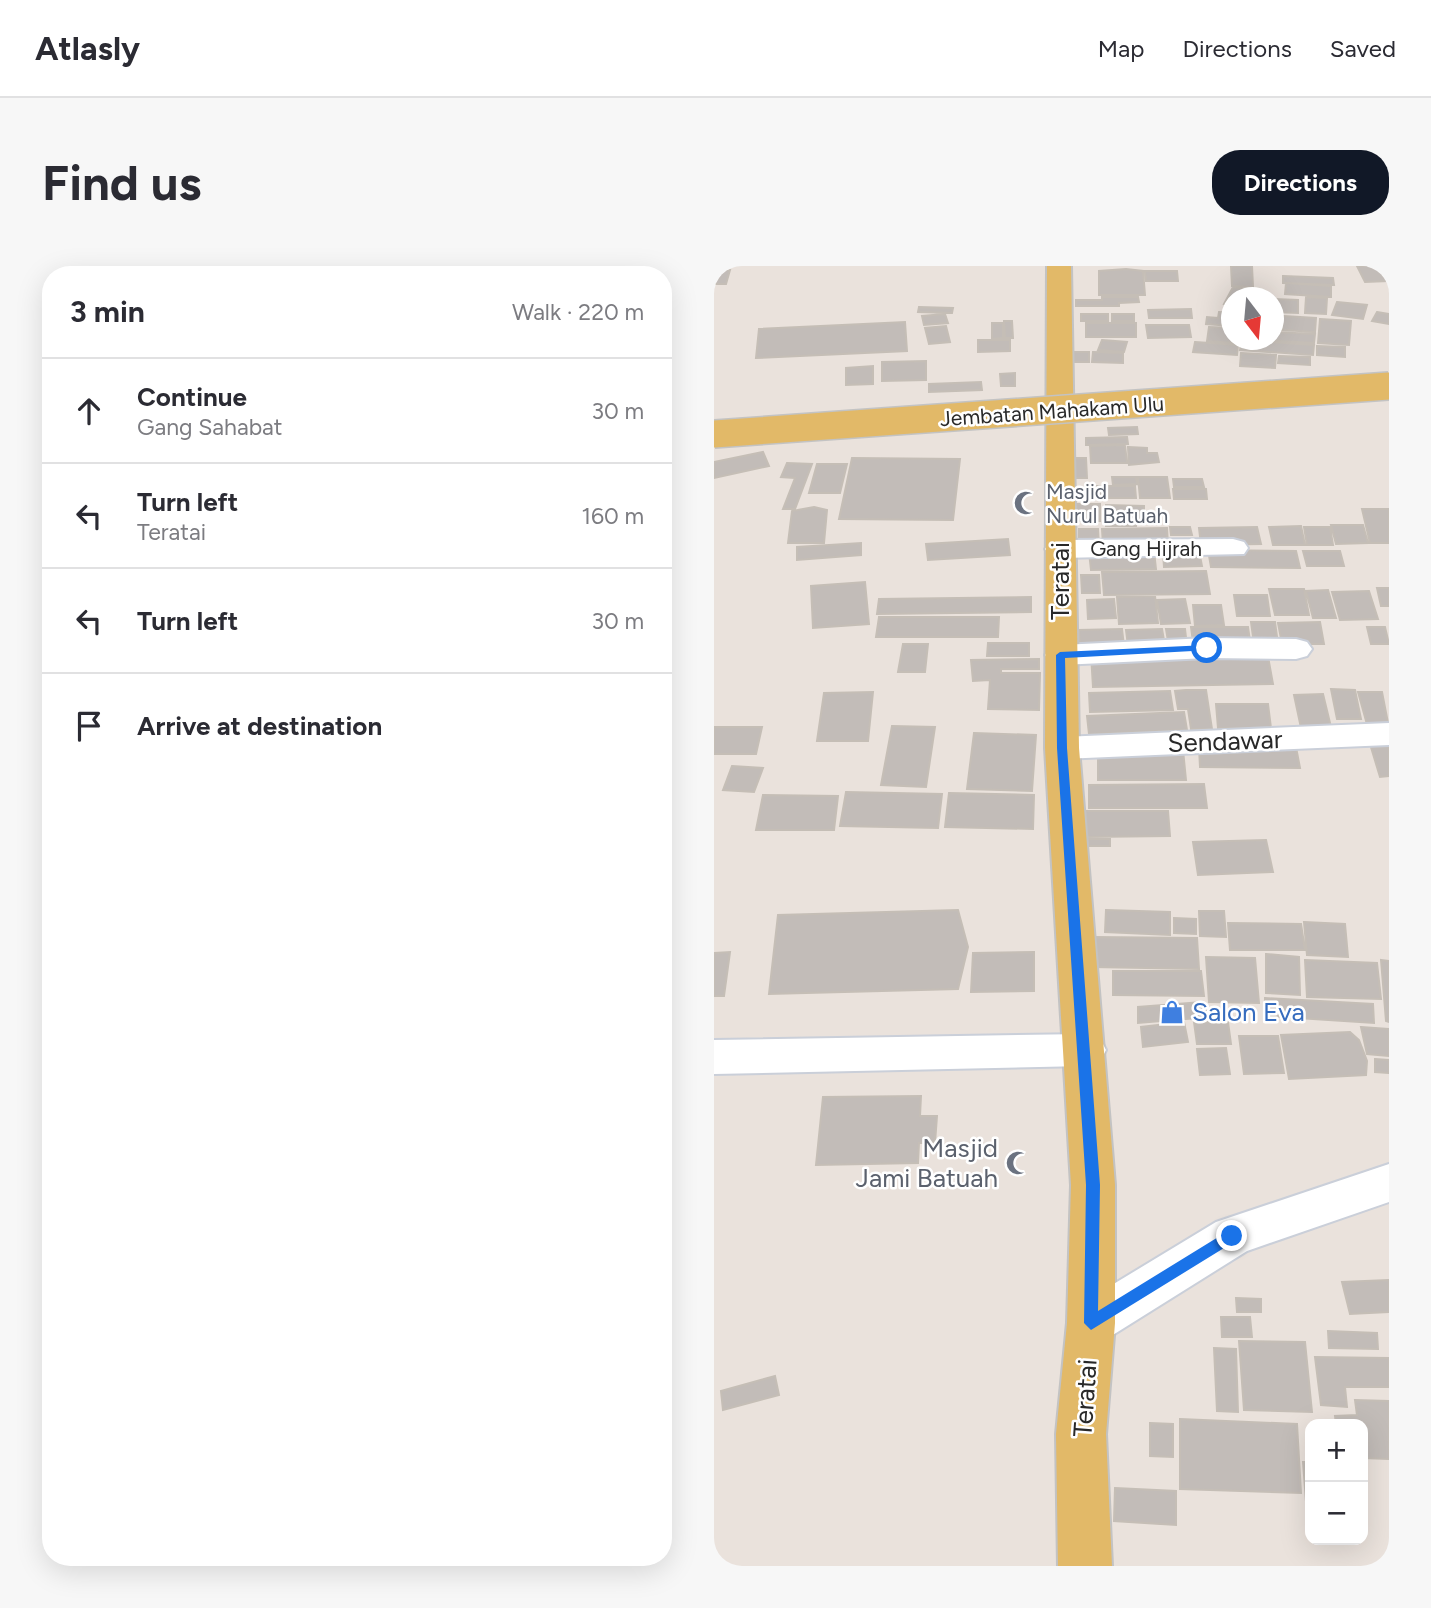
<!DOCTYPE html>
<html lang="en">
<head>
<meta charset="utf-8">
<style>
	:root { --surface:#fff; --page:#f7f7f7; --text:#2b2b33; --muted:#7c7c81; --line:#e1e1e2; --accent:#111827 }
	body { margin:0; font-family:Figtree,sans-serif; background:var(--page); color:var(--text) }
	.controls { position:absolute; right:21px; bottom:21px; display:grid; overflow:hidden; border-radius:14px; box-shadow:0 7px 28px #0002 }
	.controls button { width:63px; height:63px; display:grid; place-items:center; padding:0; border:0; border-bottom:2px solid var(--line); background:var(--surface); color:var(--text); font:35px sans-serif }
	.compass { position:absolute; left:507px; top:21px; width:63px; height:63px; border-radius:50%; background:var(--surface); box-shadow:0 7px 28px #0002; rotate:164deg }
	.stop { position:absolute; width:21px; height:21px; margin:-16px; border:5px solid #1a73e8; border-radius:50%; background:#fff }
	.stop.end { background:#1a73e8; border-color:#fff; box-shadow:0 2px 7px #0008 }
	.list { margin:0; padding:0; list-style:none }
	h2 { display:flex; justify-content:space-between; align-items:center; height:91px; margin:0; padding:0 28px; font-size:30px }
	h2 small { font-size:23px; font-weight:400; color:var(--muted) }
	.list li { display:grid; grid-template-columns:46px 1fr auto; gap:21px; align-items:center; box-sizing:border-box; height:105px; padding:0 28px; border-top:2px solid var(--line) }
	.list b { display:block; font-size:26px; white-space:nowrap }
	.list p { margin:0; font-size:23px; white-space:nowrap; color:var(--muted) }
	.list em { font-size:23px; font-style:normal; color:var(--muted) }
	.icon { flex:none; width:38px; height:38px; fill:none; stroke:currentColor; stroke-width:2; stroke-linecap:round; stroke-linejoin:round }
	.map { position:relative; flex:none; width:675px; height:1300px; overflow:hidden; border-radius:28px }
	header { display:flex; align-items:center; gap:42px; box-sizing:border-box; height:98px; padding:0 35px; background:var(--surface); border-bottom:2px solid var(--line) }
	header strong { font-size:33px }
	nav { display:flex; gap:38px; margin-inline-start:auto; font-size:24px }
	.intro { display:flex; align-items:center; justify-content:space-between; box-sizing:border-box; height:168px; padding:0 42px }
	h1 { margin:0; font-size:49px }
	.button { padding:18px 32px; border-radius:28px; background:var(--accent); color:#fff; font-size:24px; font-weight:700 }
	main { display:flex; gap:42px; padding:0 42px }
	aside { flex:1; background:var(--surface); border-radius:28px; box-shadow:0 7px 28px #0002 }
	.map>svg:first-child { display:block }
	.building { fill:#c2bcb8; stroke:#c5beb6; stroke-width:2 }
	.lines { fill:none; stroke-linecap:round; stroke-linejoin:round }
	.minor-casing { stroke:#cacfd9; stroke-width:4 }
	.major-casing { stroke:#c3c3c3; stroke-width:4 }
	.minor { fill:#fff; fill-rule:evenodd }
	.major { fill:#e2b968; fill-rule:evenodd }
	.major-bridge-casing { stroke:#c3c3c3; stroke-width:30; stroke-linecap:butt }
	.major-bridge { stroke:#e2b968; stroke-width:27 }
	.route { fill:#1a73e8 }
	.labels { text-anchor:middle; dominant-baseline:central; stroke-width:5; stroke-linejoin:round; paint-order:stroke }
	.far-street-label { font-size:21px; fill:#292929; stroke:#fff }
	.far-worship-label { font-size:21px; fill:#5b616d; stroke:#fff; text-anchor:start }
	.street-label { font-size:26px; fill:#292929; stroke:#fff }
	.shop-label { font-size:26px; fill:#366cbe; stroke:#fff; text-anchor:start }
	.worship-label { font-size:26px; fill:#5b616d; stroke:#fff; text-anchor:end }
</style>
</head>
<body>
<header>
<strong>Atlasly</strong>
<nav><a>Map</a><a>Directions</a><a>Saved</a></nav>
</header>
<div class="intro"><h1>Find us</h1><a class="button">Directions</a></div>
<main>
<aside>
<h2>3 min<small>Walk · 220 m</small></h2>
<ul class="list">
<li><svg class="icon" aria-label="ahead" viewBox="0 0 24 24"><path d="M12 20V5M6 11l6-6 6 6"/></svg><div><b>Continue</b><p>Gang Sahabat</p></div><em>30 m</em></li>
<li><svg class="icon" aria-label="left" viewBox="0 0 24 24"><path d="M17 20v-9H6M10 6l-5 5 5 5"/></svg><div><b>Turn left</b><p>Teratai</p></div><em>160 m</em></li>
<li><svg class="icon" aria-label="left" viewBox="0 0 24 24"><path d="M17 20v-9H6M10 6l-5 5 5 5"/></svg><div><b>Turn left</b></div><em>30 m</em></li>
<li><svg class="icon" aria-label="arrive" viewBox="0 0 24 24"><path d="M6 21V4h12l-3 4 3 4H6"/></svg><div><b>Arrive at destination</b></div></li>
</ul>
</aside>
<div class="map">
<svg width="675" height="1300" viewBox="0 0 675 1300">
	<rect width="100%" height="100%" fill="#eae2dc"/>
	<path class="building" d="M517,0H538L539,21L518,20Z
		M643,0H670L675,15L651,16Z
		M412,3L429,5L431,29H385V5Z
		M0,4H16L12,18H0Z
		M431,5H463L464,15H432Z
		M569,10L619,12L620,19L569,17Z
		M572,17L617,20V31L571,28Z
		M519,21L537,24L533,32H517V39L510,38Z
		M388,31H424L425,36L405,37V40H362V34H388Z
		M592,31L613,32L612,48L591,47Z
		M559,33L584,34V47L559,46Z
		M623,36L653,39L649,53L618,49Z
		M205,41L239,42L238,47L204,46Z
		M477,43L478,52H435L434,44Z
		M505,46L517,47V60L492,58L493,51L504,52Z
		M663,46L675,48V58L658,55Z
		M231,48L234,57L210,59L208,50Z
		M367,48H394V55H367Z
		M398,48H420V55H398Z
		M569,50L602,52L601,66L568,64Z
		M606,53L637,55L635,79L604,77Z
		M290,55H298L299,72H291Z
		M191,56L193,85L42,92L45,63Z
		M278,57H289V72L278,73Z
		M372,57H422V71H372Z
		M432,59H475L477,71L434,72Z
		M232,60L236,76L215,78L211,62Z
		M495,61L517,62V74H522V77L493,75Z
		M559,66L601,68L600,77L547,74H559Z
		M264,74H296V85L264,86Z
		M388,74L413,76L410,86L384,84Z
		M528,74L600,79L599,89L526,84Z
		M481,76L524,79L523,89L479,86Z
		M603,80L631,81V91L603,89Z
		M359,86H375V96H359Z
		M379,86L409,87V97L378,96Z
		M527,87L562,89L561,102L526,100Z
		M565,90L596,91V99L564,97Z
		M212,95V114L168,115V96Z
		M159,100V118L132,119V102Z
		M301,107V120H287L286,108Z
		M267,116L268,124L215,126V118Z
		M423,161L424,168L395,169L394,162Z
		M413,171L414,178L372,179V172Z
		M411,179L413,197H377L376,180Z
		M414,181L433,182V187H443L445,196L415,199Z
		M49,186L55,200L0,212V196Z
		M138,192L246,193L239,254L125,253Z
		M359,192H372L373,212H360Z
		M73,197L98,198L81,243H69L81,212L67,211Z
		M103,198H133L126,227H95Z
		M398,211H422L423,218L399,219Z
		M424,211H453L456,232H426Z
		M459,213H488L490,221H460Z
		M383,220H421L422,232H384Z
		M374,223L377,233L360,234L358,224Z
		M459,223H492L493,233H460Z
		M363,238H386V255H363Z
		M392,239L430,240V253H391Z
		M100,241L113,244L110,277H74L78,245Z
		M648,243H675V277H656Z
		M422,254V260H392V255Z
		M617,259H649L654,277L622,278Z
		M587,260L591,279H559L555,261Z
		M456,261H476L478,269H457Z
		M543,261L547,278L487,279L485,262Z
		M590,261H616L619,279H593Z
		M453,262L454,279H389L388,263Z
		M365,263H384L385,280H365Z
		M294,273L296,289L214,294L212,278Z
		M147,277V289L83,294V281Z
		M494,284L582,285L586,302L497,301Z
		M440,285L442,303L377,304L375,286Z
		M485,285L488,300L450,301L449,286Z
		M589,285H626L630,300H593Z
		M492,305L496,328L390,329L388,306Z
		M367,309H385L386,327H368Z
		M151,316L155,358L99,362L97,320Z
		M663,322H675V340H667Z
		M555,323H590L595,349H561Z
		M614,324L622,352H599L592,325Z
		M655,325L664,353L626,354L618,326Z
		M520,329H553L556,350H523Z
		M441,330L444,357L405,358L403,331Z
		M317,331V346L163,348L165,333Z
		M400,333L402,352L374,353L373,334Z
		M471,333L476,357L447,358L443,334Z
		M479,339H507L510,359L481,360Z
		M165,351H285L284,371H162Z
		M537,356H561L564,378H540Z
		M606,356L610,378H568L564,357Z
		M477,361H534L536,375L479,376Z
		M653,361H671L675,378H657Z
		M408,363L410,380L366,382L365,364Z
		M448,363L451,380H414L412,364Z
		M452,363H471L473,380L455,381Z
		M274,377H315V390H273Z
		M189,378H214L211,406H184Z
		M553,385L559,418L379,421L377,388Z
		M325,393V403H287V407H326L325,444L274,443L276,414L259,415L257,394Z
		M617,423L641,424L647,453H623Z
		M472,424H492L498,463H477L474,443H464L461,425Z
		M456,425L459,444L376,446L375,427Z
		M159,426L154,475H103L110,427Z
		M644,426H668L675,462H654Z
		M609,428L617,461L587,462L580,429Z
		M502,438H554L557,462H504Z
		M470,446L473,464L375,468L373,450Z
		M178,460L221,461L212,521L167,519Z
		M0,461H48L42,488H0Z
		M260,467L322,469L318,525L253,523Z
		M675,477V510L666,511L656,478Z
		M485,481H582L586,502L486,501Z
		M384,484H469L472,514H384Z
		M18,500L49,502L40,526L9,524Z
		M490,518L493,542H375V519Z
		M132,526L228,528L224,562L126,560Z
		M235,527L320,529L319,563L231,561Z
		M49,529L124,530L120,564H42Z
		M372,545H454L456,570L373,571Z
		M371,573H396V580H371Z
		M552,574L559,606L484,609L479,576Z
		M244,644L254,681L244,723L55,728L64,649Z
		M392,644L456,646V669L391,666Z
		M485,645H510L512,671L486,670Z
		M460,652L482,653V668L460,667Z
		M590,656L631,658L634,691L593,689Z
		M514,657L587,658L591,684H516Z
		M379,671L483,672L485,703L379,701Z
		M16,686L10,730H0V687Z
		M320,686V725L257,726L259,687Z
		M552,688L585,691L586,729L552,727Z
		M492,691L541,692L545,737L495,736Z
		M591,694L663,697L667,733L593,731Z
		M667,694L675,695V756L672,755Z
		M399,705H487L490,730L399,729Z
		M551,732L659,738L660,757L551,750Z
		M488,736L495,751L424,757V741Z
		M470,756L474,776L429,781L427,761Z
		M480,756H514L517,778H483Z
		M647,761L675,763V790L653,788Z
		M636,766L645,774L653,795L652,809L575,813L567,769Z
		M525,770H564L570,807L530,808Z
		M512,782L516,808L486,809L483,783Z
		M661,793L675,794V807L661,806Z
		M207,830L206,850H223L221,877H205L204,897L102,899L109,831Z
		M675,1014V1046L636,1048L628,1016Z
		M522,1032L547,1033V1046H523Z
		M507,1051H536L538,1071H508Z
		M614,1065L663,1067L664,1083L615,1082Z
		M525,1075L591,1076L598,1146L530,1144Z
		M500,1082L522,1083L524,1146L503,1145Z
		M601,1091L675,1092V1121H631L633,1141L607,1139Z
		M61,1110L65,1129L9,1144L7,1125Z
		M641,1134L675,1135V1193L649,1192V1158H622L621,1150L643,1149Z
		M466,1153L583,1158L587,1227L466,1223Z
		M436,1157L459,1158V1191L436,1190Z
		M589,1196H596V1262H594Z
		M401,1222L462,1225V1259L400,1255Z"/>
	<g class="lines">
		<g class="minor-casing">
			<path id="minor" d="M519,273L530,276L534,282L530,288L346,292L335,289L331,283L335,277L346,274Z
				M493,372L582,373L593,376L598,383L593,390L582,393L493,392L347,399L336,396L331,389L336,382L347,379Z
				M675,457V479L348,493L336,490L331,482L336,474L348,471Z
				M371,768L386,772L392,784L386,796L371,800L0,808V774Z
				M675,898V936L533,985L394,1072L377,1079L360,1072L353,1057L360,1042L502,956Z"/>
		</g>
		<g class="major-casing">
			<path id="major" d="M333,0H357L365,482L401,919V1057L392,1168L398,1300H344L342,1168L353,1057L357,919L331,482Z"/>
		</g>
		<use href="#minor" class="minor"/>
		<use href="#major" class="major"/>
		<g class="major-bridge-casing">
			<path id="major-bridge" d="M0,168L675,120"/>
		</g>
		<use href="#major-bridge" class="major-bridge"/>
	</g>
	<path class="route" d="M493,379L497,384L351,392L353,482L386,919L384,1045L514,965H523L525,970L523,974L377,1064L370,1057L372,919L343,482L342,389L346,386Z"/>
	<defs>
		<g id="mosque-bare" transform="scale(1.89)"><path d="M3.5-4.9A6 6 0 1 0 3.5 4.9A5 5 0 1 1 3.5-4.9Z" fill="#6b7280" stroke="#fff" stroke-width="2.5" paint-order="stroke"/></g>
		<g id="shop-bare" transform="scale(1.89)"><path d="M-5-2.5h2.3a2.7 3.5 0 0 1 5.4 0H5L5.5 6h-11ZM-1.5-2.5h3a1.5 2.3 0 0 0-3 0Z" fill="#3f7fe0" stroke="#fff" stroke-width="2.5" paint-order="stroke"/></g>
	</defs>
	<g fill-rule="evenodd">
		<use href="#mosque-bare" x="312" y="237"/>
		<use href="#shop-bare" x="458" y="746"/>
		<use href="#mosque-bare" x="304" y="897"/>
	</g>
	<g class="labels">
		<g class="far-street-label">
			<text transform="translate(338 145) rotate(-4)">Jembatan Mahakam Ulu</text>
			<text x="432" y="282">Gang Hijrah</text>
		</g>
		<g class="far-worship-label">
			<text x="332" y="225">Masjid<tspan x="332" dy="24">Nurul Batuah</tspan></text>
		</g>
		<g class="street-label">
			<text transform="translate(346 315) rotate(-90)">Teratai</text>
			<text transform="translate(511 475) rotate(-2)">Sendawar</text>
			<text transform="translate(371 1132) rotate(-86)">Teratai</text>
		</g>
		<g class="shop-label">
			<text x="478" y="746">Salon Eva</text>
		</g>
		<g class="worship-label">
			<text x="284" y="882">Masjid<tspan x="284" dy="30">Jami Batuah</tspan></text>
		</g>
	</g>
</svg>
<div class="controls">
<button>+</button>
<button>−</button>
</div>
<svg class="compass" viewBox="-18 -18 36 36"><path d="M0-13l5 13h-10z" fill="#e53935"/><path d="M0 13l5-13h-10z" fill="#7c7c81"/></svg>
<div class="stop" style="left:493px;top:382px"></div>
<div class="stop end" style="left:518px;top:970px"></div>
</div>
</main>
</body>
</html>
